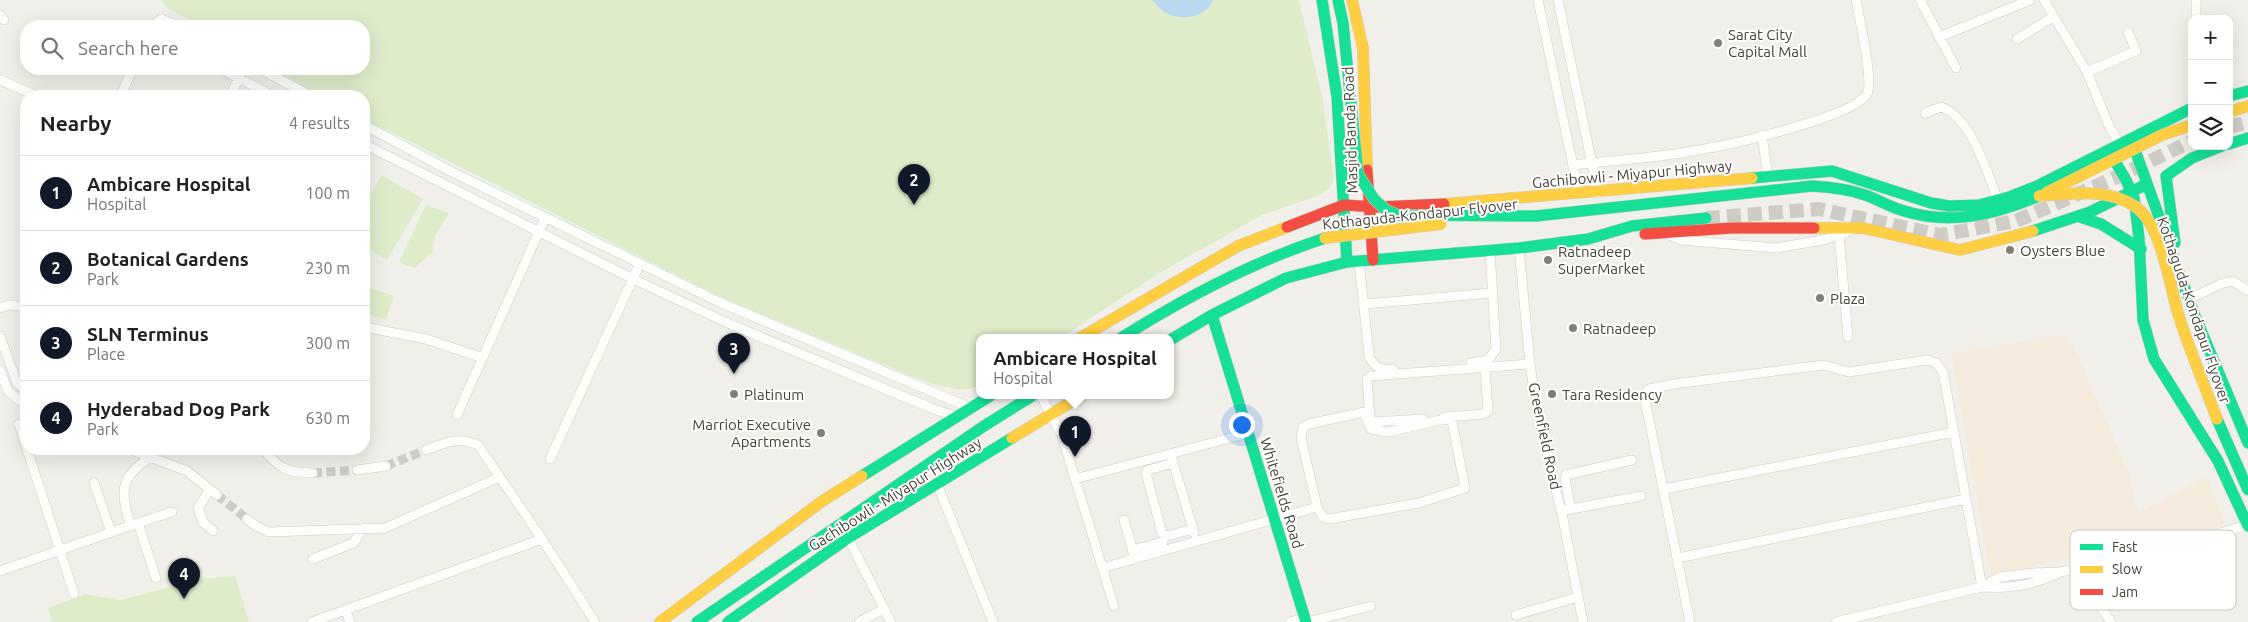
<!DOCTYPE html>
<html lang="en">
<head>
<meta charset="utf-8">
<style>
	:root { --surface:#fff; --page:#f2f2f2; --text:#202124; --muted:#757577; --line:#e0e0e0; --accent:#111827 }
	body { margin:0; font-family:Ubuntu,sans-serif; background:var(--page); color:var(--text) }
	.controls { position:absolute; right:15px; top:15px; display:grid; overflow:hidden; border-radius:10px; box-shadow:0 5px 20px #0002 }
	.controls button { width:45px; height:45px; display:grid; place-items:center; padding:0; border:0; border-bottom:1px solid var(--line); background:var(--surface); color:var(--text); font:25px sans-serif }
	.you { position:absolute; left:1241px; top:424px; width:18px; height:18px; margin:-12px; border:4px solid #fff; border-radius:50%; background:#1a73e8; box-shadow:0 0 0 8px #1a73e833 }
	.badge { display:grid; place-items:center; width:32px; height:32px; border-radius:50%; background:var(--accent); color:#fff; font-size:16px; font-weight:700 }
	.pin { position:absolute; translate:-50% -41px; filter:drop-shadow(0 1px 2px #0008) }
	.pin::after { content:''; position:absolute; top:26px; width:18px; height:15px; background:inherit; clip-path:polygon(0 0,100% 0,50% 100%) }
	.popup { position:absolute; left:976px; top:334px; width:198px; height:65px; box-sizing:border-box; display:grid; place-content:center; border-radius:10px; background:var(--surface); filter:drop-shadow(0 1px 4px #0005); font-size:16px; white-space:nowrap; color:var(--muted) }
	.popup b { font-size:19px; color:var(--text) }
	.popup::after { content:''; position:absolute; left:50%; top:100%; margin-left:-10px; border:10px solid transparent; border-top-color:var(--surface) }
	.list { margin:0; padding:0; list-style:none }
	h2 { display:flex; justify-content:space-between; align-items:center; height:65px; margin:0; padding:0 20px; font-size:21px }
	h2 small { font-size:16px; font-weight:400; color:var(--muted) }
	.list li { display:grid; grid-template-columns:32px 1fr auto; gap:15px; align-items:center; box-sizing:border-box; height:75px; padding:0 20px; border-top:1px solid var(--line) }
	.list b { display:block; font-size:19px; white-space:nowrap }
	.list p { margin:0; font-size:16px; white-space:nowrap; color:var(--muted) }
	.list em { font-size:16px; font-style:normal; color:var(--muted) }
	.icon { flex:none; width:28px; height:28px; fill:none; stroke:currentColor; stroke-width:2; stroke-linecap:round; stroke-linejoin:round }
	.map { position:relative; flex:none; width:2248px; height:622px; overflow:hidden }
	.search { position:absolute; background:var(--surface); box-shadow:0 5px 20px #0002; left:20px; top:20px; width:350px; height:55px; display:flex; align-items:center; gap:12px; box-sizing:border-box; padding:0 18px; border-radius:20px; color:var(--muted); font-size:19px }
	.panel { position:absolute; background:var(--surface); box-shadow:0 5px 20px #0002; left:20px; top:90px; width:350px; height:365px; border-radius:20px }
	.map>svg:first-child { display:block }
	.commercial { fill:#f4ebdd }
	.green { fill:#deecca }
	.water { fill:#bad9f0 }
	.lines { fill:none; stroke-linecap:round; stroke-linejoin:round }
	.street-tunnel { stroke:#cfccc6; stroke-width:9; stroke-dasharray:9 4.5; stroke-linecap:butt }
	.primary-tunnel { stroke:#cfccc6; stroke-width:14; stroke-dasharray:14 7; stroke-linecap:butt }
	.street-casing { stroke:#cfcdc7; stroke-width:10 }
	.fast-casing { stroke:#d1ccc1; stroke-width:12 }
	.slow-casing { stroke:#d1ccc1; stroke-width:12 }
	.jam-casing { stroke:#d1ccc1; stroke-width:12 }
	.street { stroke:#fdfdfc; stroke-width:9 }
	.fast { stroke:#16e098; stroke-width:11 }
	.slow { stroke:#ffcf43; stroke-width:11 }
	.jam { stroke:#f24e42; stroke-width:11 }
	.fast-bridge-casing { stroke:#d3cbb7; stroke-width:12; stroke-linecap:butt }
	.slow-bridge-casing { stroke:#d3cbb7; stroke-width:12; stroke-linecap:butt }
	.fast-bridge { stroke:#16e098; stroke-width:11 }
	.slow-bridge { stroke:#ffcf43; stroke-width:11 }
	.poi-dot { fill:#827e75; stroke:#fff; stroke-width:2 }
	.labels { text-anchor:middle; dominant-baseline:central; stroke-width:4; stroke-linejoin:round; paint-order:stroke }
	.poi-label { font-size:15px; fill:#474136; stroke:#fff; text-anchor:start }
	.street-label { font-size:15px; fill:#474136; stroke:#fff }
	.key { fill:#fff; stroke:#c8c6c3; stroke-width:1 }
	.key-label { font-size:14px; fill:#474136 }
</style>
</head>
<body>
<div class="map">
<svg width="2248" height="622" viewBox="0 0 2248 622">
	<rect width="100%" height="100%" fill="#f1efea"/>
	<path class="commercial" d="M2060,334L2071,340L2129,474L2136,508L2140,512L2207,477L2225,526L1990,575L1951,354Z"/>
	<path class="green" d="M161,0H1299L1322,96L1334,181L1328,190L1320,195L1262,215L1163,271L1060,338H980V386L964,390L928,383L725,299L364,119V96H321L274,69H364V26H200L165,6Z
		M382,175L423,199L387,260L364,246V207Z
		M426,205L449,213L435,236L432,253L414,268L399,262Z
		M364,286L394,296L386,320L364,313Z
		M235,576L249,622H52L48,608L85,594L121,600L201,579Z"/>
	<path class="water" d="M1152,0H1213C1206,18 1181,22 1164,12C1160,9 1156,4 1152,0Z"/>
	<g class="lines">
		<path class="street-tunnel" d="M386,466L426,450
			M313,473L357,470
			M217,495L247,519"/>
		<path class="primary-tunnel" d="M2229,127L2248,122
			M1706,218L1819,209L1940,235L2016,221L2119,176L2192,141"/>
		<g class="street-casing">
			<path id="street" d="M1538,0L1579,194
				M1558,0L1598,193
				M1920,0L1956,68
				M2044,0L2087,72L2109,126L2120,145
				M0,15L4,20
				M2196,19V0
				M152,26L161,19L179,26
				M1939,37L2030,0
				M2017,39L2053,17
				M221,69L273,96
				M260,69L311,96
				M2087,72L2136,51L2128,32
				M0,80L37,96
				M120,96L133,69
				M230,96L243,69
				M1925,113L1941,107C1971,117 1987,172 1998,200
				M364,125L452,172L719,302L971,408
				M1762,135L1768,177
				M364,144L633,279L732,325L931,408L957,417
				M1574,165C1615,160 1658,158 1699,150C1729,145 1854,117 1867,94C1874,81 1859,17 1856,0
				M1667,234L1680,240L1776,248L1823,240L1850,231
				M1839,235L1848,337
				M1519,248L1530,364L1537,411L1563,519L1583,622
				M1359,261L1369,356C1374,368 1381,370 1393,369
				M2189,299L2223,283L2233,281L2248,291
				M1365,304L1492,293
				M0,308L9,305L26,307
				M364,327L426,339L483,358
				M0,336L17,383L26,391
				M1471,363L1488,360L1496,349L1490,251
				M0,370L8,391L20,401
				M1041,396L1062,436L1114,606
				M1364,412L1371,429L1388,432L1445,419L1452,421L1465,488L1419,503L1329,519L1323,517L1317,507L1301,438L1303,427L1309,424Z
				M457,415L545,218
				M1444,417L1484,414L1488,411L1485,368
				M1423,419L1373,422L1370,417L1367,379L1371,376L1530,364
				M19,424L26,446
				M27,449L74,594
				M129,449L187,471L217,495
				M262,449C280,468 286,473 313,473
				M426,450C444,443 459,436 478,445L542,539
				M550,459L640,263
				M1172,459L1194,533
				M1173,463L1148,470L1146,473L1162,533L1167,536L1193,529
				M357,470L386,466
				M1075,479L1249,433
				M94,483L111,532
				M937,484L993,622
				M210,489L198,508L203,522L213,531
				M1664,489L1954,432
				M1571,509L1565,480L1566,475L1632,460
				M1566,510L1641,496
				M247,519L256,526L269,532L385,528L500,477
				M1124,520L1135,559
				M138,523L172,512
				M131,526C119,490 120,477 152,456
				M848,538L891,622
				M1132,550L1163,542
				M1678,558L1966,499
				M313,559L353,543L364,528
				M1102,568L1317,507
				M0,571L138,523L156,578
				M1982,587C2010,589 2032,585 2057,574
				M2091,593L2111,622
				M346,611L350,622
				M1516,615L1578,597
				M312,622L542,539L595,622
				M859,622L884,609
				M1290,622L1305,618
				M1307,622L1371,606
				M1690,622L1644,395L1649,389L1674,384L1823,365L1849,372L1927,360L1936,363L1943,372L1982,587
				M1836,622L1982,587L2000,577L2033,573L2060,572L2149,554L2247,525"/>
		</g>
		<g class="fast-casing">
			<path id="fast" d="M1322,0L1337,97L1347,262
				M2229,96L2248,91
				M2131,139L2193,311L2248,443
				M2229,144L2248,138
				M2109,151L2126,180L2134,198L2139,238L2143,320L2154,359L2218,461L2248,526
				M1752,178L1832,171L1931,203L1949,206L1979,205L2009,197L2037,186L2192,108
				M1536,216L1812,186C1830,187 1848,189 1865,195C1877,199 1888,206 1901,210C1949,226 1994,215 2039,196
				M2077,216L2101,224L2141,249
				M2033,231L2090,212L2147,184
				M2175,243L2166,176L2192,158L2222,146
				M1212,315L1306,622
				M1121,338C1186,297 1252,262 1325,238
				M1170,340L1212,315L1286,278L1347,262L1519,248L1588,239L1632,226L1706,218
				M862,476L990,396
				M697,622L984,426L1032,396
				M728,622L848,538L1012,438"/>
		</g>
		<g class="slow-casing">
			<path id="slow" d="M1352,0L1363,48L1367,170
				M2229,112L2248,106
				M1444,204L1752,178
				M1814,228H1863L1960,250L2033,231
				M1080,338L1238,246L1287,227
				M1012,438L1081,396
				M660,622L821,502L862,476"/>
		</g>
		<g class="jam-casing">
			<path id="jam" d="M1367,170L1373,260
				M1287,227L1344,205L1377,207L1444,204
				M1645,234L1731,228H1814"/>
		</g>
		<use href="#street" class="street"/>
		<use href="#fast" class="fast"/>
		<use href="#slow" class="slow"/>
		<use href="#jam" class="jam"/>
		<g class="fast-bridge-casing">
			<path id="fast-bridge" d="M1338,0L1343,23L1358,174L1374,199L1386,210L1398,215L1536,216
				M2217,419L2248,490"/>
		</g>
		<g class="slow-bridge-casing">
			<path id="slow-bridge" d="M2046,193L2162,135L2192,125
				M2039,196C2071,194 2108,187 2136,207C2163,226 2170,292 2181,323C2192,355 2205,387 2217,419
				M1325,238L1441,224"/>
		</g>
		<use href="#fast-bridge" class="fast-bridge"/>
		<use href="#slow-bridge" class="slow-bridge"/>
	</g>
	<g class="poi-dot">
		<circle cx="1718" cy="43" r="5"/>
		<circle cx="2010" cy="250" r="5"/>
		<circle cx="1548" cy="260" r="5"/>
		<circle cx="1820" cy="298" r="5"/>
		<circle cx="1573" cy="328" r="5"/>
		<circle cx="734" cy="394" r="5"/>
		<circle cx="1552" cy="394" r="5"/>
		<circle cx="821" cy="433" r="5"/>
	</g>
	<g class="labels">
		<g class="poi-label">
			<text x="1728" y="34">Sarat City<tspan x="1728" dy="17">Capital Mall</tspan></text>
			<text x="2020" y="250">Oysters Blue</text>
			<text x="1558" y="251">Ratnadeep<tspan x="1558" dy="17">SuperMarket</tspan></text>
			<text x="1830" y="298">Plaza</text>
			<text x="1583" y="328">Ratnadeep</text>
			<text x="744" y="394">Platinum</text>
			<text x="1562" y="394">Tara Residency</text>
			<text x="811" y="424" text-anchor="end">Marriot Executive<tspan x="811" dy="17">Apartments</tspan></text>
		</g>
		<g class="street-label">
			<text transform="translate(1350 130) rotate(-92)">Masjid Banda Road</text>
			<text transform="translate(1632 174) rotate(-5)">Gachibowli - Miyapur Highway</text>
			<text transform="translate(1420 214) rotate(-6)">Kothaguda-Kondapur Flyover</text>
			<text transform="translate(2194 310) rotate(71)">Kothaguda-Kondapur Flyover</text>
			<text transform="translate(1545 436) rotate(78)">Greenfield Road</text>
			<text transform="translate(1282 493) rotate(73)">Whitefields Road</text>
			<text transform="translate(895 494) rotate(-32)">Gachibowli - Miyapur Highway</text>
		</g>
	</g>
	<rect x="2070" y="530" width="166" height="80" rx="8" class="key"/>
	<rect x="2080" y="544" width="23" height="6" fill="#16e098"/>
	<rect x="2080" y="566" width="23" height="7" fill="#ffcf43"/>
	<rect x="2080" y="589" width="23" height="6" fill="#f24e42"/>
	<g class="key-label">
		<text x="2112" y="552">Fast</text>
		<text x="2112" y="574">Slow</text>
		<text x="2112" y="597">Jam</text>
	</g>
</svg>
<div class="controls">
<button>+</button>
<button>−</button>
<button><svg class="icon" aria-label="layers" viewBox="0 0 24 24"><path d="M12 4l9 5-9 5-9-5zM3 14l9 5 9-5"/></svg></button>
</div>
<div class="you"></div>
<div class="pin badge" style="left:1075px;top:457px">1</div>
<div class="popup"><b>Ambicare Hospital</b>Hospital</div>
<div class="pin badge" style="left:914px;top:205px">2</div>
<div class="pin badge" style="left:734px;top:374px">3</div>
<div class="pin badge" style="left:184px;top:599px">4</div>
<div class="search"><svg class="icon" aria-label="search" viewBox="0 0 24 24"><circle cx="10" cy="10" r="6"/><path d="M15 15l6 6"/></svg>Search here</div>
<section class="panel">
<h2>Nearby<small>4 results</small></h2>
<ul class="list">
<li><span class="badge">1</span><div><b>Ambicare Hospital</b><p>Hospital</p></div><em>100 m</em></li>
<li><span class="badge">2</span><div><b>Botanical Gardens</b><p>Park</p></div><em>230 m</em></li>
<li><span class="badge">3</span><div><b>SLN Terminus</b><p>Place</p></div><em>300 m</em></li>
<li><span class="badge">4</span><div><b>Hyderabad Dog Park</b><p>Park</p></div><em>630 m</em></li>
</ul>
</section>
</div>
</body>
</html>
